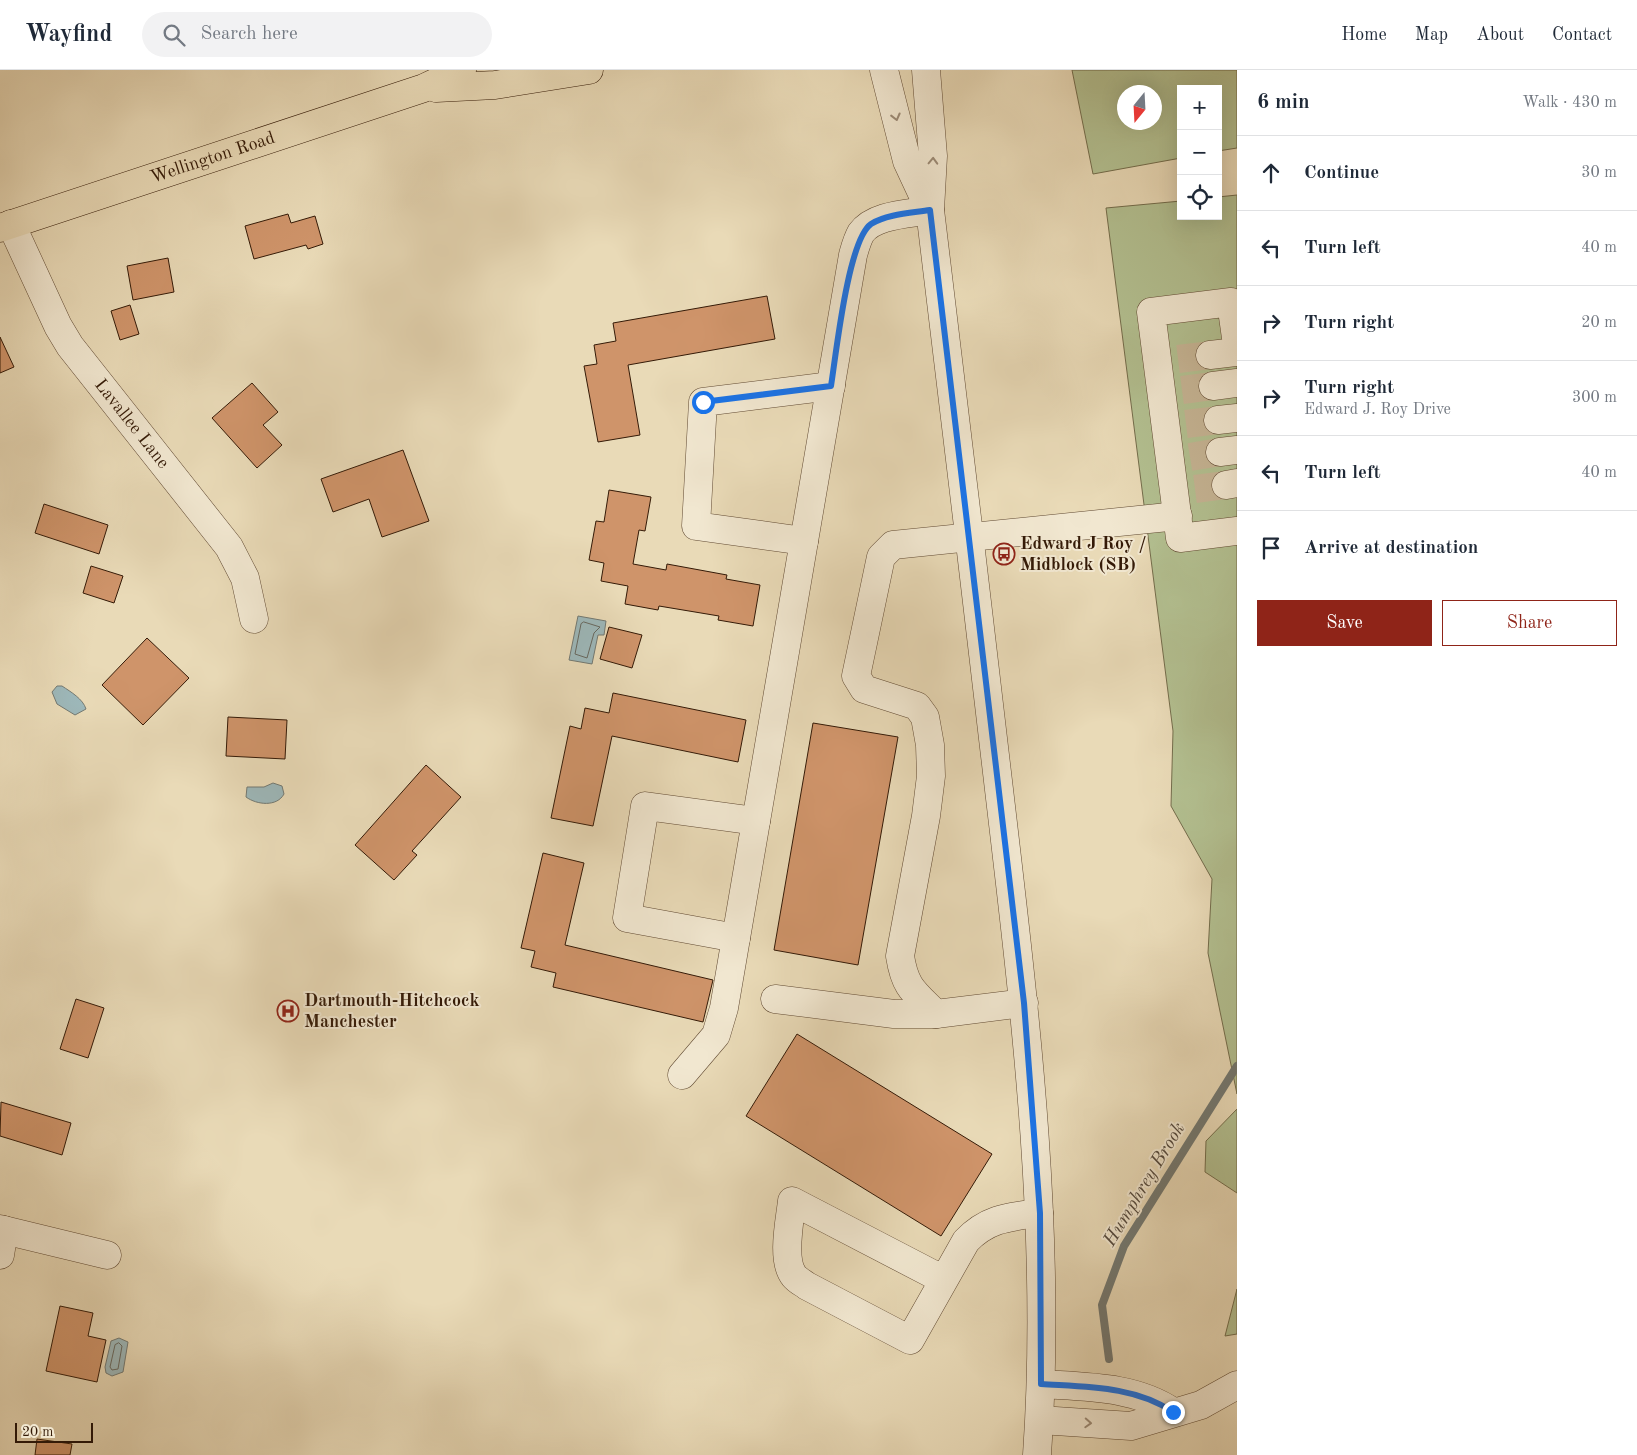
<!DOCTYPE html>
<html lang="en">
<head>
<meta charset="utf-8">
<style>
	:root { --surface:#fff; --page:#f2f2f3; --text:#1f2937; --muted:#747a83; --line:#e0e1e3; --accent:#8f2418 }
	body { margin:0; font-family:"Old Standard TT",serif; background:var(--page); color:var(--text) }
	.controls { position:absolute; right:15px; top:15px; display:grid; overflow:hidden; border-radius:0px; box-shadow:0 5px 20px #0002 }
	.controls button { width:45px; height:45px; display:grid; place-items:center; padding:0; border:0; border-bottom:1px solid var(--line); background:var(--surface); color:var(--text); font:25px sans-serif }
	.compass { position:absolute; left:1117px; top:15px; width:45px; height:45px; border-radius:50%; background:var(--surface); box-shadow:0 5px 20px #0002; rotate:198deg }
	.scale { position:absolute; left:15px; bottom:12px; width:78px; box-sizing:border-box; padding-left:5px; border:2px solid #341a07; border-top:0; font-size:14px; line-height:18px; white-space:nowrap; color:#341a07; -webkit-text-stroke:4px #f1e7d0; paint-order:stroke }
	.stop { position:absolute; width:15px; height:15px; margin:-11px; border:4px solid #1a73e8; border-radius:50%; background:#fff }
	.stop.end { background:#1a73e8; border-color:#fff; box-shadow:0 1px 5px #0008 }
	.list { margin:0; padding:0; list-style:none }
	h2 { display:flex; justify-content:space-between; align-items:center; height:65px; margin:0; padding:0 20px; font-size:21px }
	h2 small { font-size:16px; font-weight:400; color:var(--muted) }
	.list li { display:grid; grid-template-columns:32px 1fr auto; gap:15px; align-items:center; box-sizing:border-box; height:75px; padding:0 20px; border-top:1px solid var(--line) }
	.list b { display:block; font-size:19px; white-space:nowrap }
	.list p { margin:0; font-size:16px; white-space:nowrap; color:var(--muted) }
	.list em { font-size:16px; font-style:normal; color:var(--muted) }
	.actions { display:flex; gap:10px; padding:15px 20px }
	.actions a { flex:1; padding:11px 0; border:1px solid var(--accent); border-radius:0px; text-align:center; font-size:18px; color:var(--accent) }
	.actions .main { background:var(--accent); color:#fff }
	.icon { flex:none; width:28px; height:28px; fill:none; stroke:currentColor; stroke-width:2; stroke-linecap:round; stroke-linejoin:round }
	.map { position:relative; flex:none; width:1237px; height:1385px; overflow:hidden }
	header { display:flex; align-items:center; gap:30px; box-sizing:border-box; height:70px; padding:0 25px; background:var(--surface); border-bottom:1px solid var(--line) }
	header strong { font-size:24px }
	nav { display:flex; gap:28px; margin-inline-start:auto; font-size:18px }
	.search { width:350px; height:45px; background:var(--page); display:flex; align-items:center; gap:12px; box-sizing:border-box; padding:0 18px; border-radius:28px; color:var(--muted); font-size:19px }
	main { display:flex }
	aside { flex:1; background:var(--surface) }
	.map>svg:first-child { display:block }
	.green { fill:#b3c091; stroke:#746d4c; fill-rule:evenodd }
	.water { fill:#9db8ba; stroke:#737972 }
	.lines { fill:none; stroke-linecap:round; stroke-linejoin:round }
	.shore { stroke:#686960; stroke-width:1 }
	.stream { stroke:#737972; stroke-width:8 }
	.building { fill:#cf946a; stroke:#341a07 }
	.minor-tunnel { stroke:#c5b494; stroke-width:28; stroke-dasharray:28 14; stroke-linecap:butt }
	.minor-casing { stroke:#614a33; stroke-width:29 }
	.major-casing { stroke:#341a07; stroke-width:29 }
	.minor { stroke:#f1e7d0; stroke-width:28 }
	.major { stroke:#e9dab7; stroke-width:28 }
	.oneway { stroke:#9c8b76 }
	.route { stroke:#1a73e8; stroke-width:6 }
	.labels { text-anchor:middle; dominant-baseline:central; stroke-width:4; stroke-linejoin:round; paint-order:stroke }
	.street-label { font-size:18px; fill:#341a07; stroke:#f1e7d0 }
	.poi-label { font-size:18px; font-weight:bold; fill:#341a07; stroke:#f1e7d0; text-anchor:start }
	.water-label { font-size:19px; font-style:italic; fill:#54493d; stroke:#f1e7d0 }
</style>
</head>
<body>
<header>
<strong>Wayfind</strong>
<div class="search"><svg class="icon" aria-label="search" viewBox="0 0 24 24"><circle cx="10" cy="10" r="6"/><path d="M15 15l6 6"/></svg>Search here</div>
<nav><a>Home</a><a>Map</a><a>About</a><a>Contact</a></nav>
</header>
<main>
<div class="map">
<svg width="1237" height="1385" viewBox="0 0 1237 1385">
	<rect width="100%" height="100%" fill="#e9dab7"/>
	<filter id="stains"><feTurbulence type="fractalNoise" baseFrequency=".004" numOctaves="4"/><feColorMatrix values="0 0 0 0 .2 0 0 0 0 .09 0 0 0 0 .02 0 0 0 .5 -.17"/></filter>
	<radialGradient id="worn" r=".72"><stop offset=".6" stop-color="#630" stop-opacity="0"/><stop offset="1" stop-color="#630" stop-opacity=".3"/></radialGradient>
	<path class="green" d="M1072,0H1237V78L1218,81V19H1181V88L1093,104ZM1154,22V52H1124V22Z
		M1237,125V1024L1208,883L1212,809L1171,736L1173,661L1106,138L1181,131V146H1218V127Z
		M1237,1039V1123L1205,1102L1206,1071Z
		M1237,1219V1264L1225,1266Z"/>
	<path class="water" d="M578,546L606,551L604,565H598L592,594L569,590Z
		M57,616H62C71,622 83,629 86,639L75,645L57,634L52,622Z
		M273,713L282,716L284,724C277,737 257,735 246,727L247,717H264Z
		M119,1268L128,1272L123,1302L112,1306L106,1303L105,1297L111,1271Z"/>
	<g class="lines">
		<path class="shore" d="M584,552L600,557L594,563L587,588L575,584L581,554Z
			M119,1273L122,1276L118,1299L112,1300L110,1297L115,1275Z"/>
		<path class="stream" d="M1109,1289L1102,1235L1124,1176L1237,996"/>
	</g>
	<path class="building" d="M288,144L291,153L315,146L323,174L308,179L306,175L254,189L245,156Z
		M168,188L174,222L133,230L127,196Z
		M767,226L775,269L628,295L640,365L598,372L584,296L597,294L594,275L616,271L613,253Z
		M130,235L139,264L120,270L111,241Z
		M0,267L14,297L0,303Z
		M252,313L278,342L263,355L282,375L257,398L212,348Z
		M403,380L429,451L382,467L369,429L333,442L321,409Z
		M609,420L651,427L645,461L639,460L633,494L666,500L667,494L727,505L726,509L760,515L753,556L718,550L719,546L659,536L658,540L625,534L628,516L601,511L604,493L589,490L596,451L604,452Z
		M44,434L108,455L99,484L35,463Z
		M91,496L123,506L114,533L83,523Z
		M609,557L642,565L632,598L600,589Z
		M147,568L189,608L143,655L102,615Z
		M613,623L746,650L738,692L612,666L593,756L551,748L570,656L581,659L585,638L609,643Z
		M228,647L287,650L285,689L226,686Z
		M813,653L898,667L858,895L774,880Z
		M426,695L461,727L412,781L417,785L394,810L355,775Z
		M543,783L584,793L565,875L713,910L703,952L553,917L556,903L531,897L535,881L521,878Z
		M76,929L104,938L88,988L60,979Z
		M797,964L992,1084L941,1166L746,1046Z
		M1,1032L71,1053L62,1085L0,1066Z
		M60,1236L93,1243L88,1266L106,1270L97,1312L46,1301Z
		M37,1369L72,1374L70,1385H35Z"/>
	<g class="lines">
		<path class="minor-tunnel" d="M1178,289L1210,285
			M1182,320L1213,316
			M1186,354L1218,350
			M1190,387L1220,382
			M1195,419L1226,415"/>
		<g class="minor-casing">
			<g id="minor">
				<path d="M884,0L907,91L928,136"/>
				<path d="M926,0L933,86L930,140C954,342 979,543 1002,745C1027,957 1052,1172 1037,1385"/>
				<path id="s1" d="M11,154L58,256L70,276L229,477L245,508L254,549"/>
				<path d="M1237,275L1231,232L1151,242L1180,468L1237,461"/>
				<path d="M1210,285L1237,282"/>
				<path d="M1213,316L1237,313"/>
				<path d="M1218,350L1237,348"/>
				<path d="M1220,382L1237,380"/>
				<path d="M1226,415L1237,413"/>
				<path d="M804,471L696,456L703,332L831,316"/>
				<path d="M736,868L627,848L645,736L756,751"/>
				<path d="M775,929L894,944H936"/>
				<path d="M1024,933L936,944C914,922 905,918 900,886L926,746L931,706L930,675L925,647L917,636L864,619L856,606L881,487L893,475L1178,446"/>
				<path d="M682,1005L716,965L724,938L853,185C855,178 857,170 861,163C874,144 910,144 930,140"/>
				<path d="M0,1159L107,1185"/>
				<path d="M0,1185L4,1160"/>
				<path d="M944,1210L792,1131C790,1150 781,1190 794,1206C797,1210 803,1213 807,1216L910,1270L966,1171C988,1148 1009,1147 1039,1143"/>
				<path d="M1041,1314C1086,1317 1135,1316 1173,1342"/>
				<path d="M1040,1350L1131,1356L1201,1335L1237,1315"/>
			</g>
		</g>
		<g class="major-casing">
			<g id="major">
				<path d="M436,18L495,15L589,0"/>
				<path id="s2" d="M0,158L424,18L462,0"/>
			</g>
		</g>
		<use href="#minor" class="minor"/>
		<use href="#major" class="major"/>
	</g>
	<defs><path id="oneway-chevron" d="M-2-3.5L2.5 0L-2 3.5" fill="none" stroke-width="1.6" stroke-linecap="round" stroke-linejoin="round" transform="scale(1.25)"/></defs>
	<g class="oneway">
		<use href="#oneway-chevron" transform="translate(896 47) rotate(76)"/>
		<use href="#oneway-chevron" transform="translate(933 91) rotate(-88)"/>
		<use href="#oneway-chevron" transform="translate(1088 1353) rotate(3)"/>
	</g>
	<g class="lines">
		<path class="route" d="M703,332L831,316C836,285 848,170 871,154C887,144 912,143 930,140L1024,933L1040,1143L1041,1314C1086,1317 1135,1316 1173,1342"/>
	</g>
	<defs>
		<g id="bus-ring" transform="scale(1.125)"><circle r="9.5" fill="#f1e7d0" stroke="#8f2418" stroke-width="1.5"/><path d="M-5-6H5V4H4V6H2V4H-2V6H-4V4H-5ZM-3.5-4V0h7V-4ZM-3.5 1.2v1.5H-2V1.2ZM2 1.2v1.5H3.5V1.2Z" fill="#8f2418"/></g>
		<g id="hospital-ring" transform="scale(1.125)"><circle r="9.5" fill="#f1e7d0" stroke="#8f2418" stroke-width="1.5"/><path d="M-5-5h3v3.5h4V-5h3V5h-3V1.5h-4V5h-3Z" fill="#8f2418"/></g>
	</defs>
	<g fill-rule="evenodd">
		<use href="#bus-ring" x="1004" y="484"/>
		<use href="#hospital-ring" x="288" y="941"/>
	</g>
	<g class="labels">
		<g class="street-label">
			<text stroke="none"><textPath href="#s2" startOffset="224">Wellington Road</textPath></text>
			<text stroke="none"><textPath href="#s1" startOffset="235">Lavallee Lane</textPath></text>
		</g>
		<g class="poi-label">
			<text x="1020" y="474">Edward J Roy /<tspan x="1020" dy="21">Midblock (SB)</tspan></text>
			<text x="304" y="931">Dartmouth-Hitchcock<tspan x="304" dy="21">Manchester</tspan></text>
		</g>
		<g class="water-label">
			<text transform="translate(1145 1115) rotate(-59)">Humphrey Brook</text>
		</g>
	</g>
	<rect width="100%" height="100%" filter="url(#stains)"/>
	<rect width="100%" height="100%" fill="url(#worn)"/>
</svg>
<div class="controls">
<button>+</button>
<button>−</button>
<button><svg class="icon" aria-label="locate" viewBox="0 0 24 24"><circle cx="12" cy="12" r="6"/><path d="M12 2v4M12 18v4M2 12h4M18 12h4"/></svg></button>
</div>
<svg class="compass" viewBox="-18 -18 36 36"><path d="M0-13l5 13h-10z" fill="#e53935"/><path d="M0 13l5-13h-10z" fill="#747a83"/></svg>
<div class="scale">20 m</div>
<div class="stop" style="left:703px;top:332px"></div>
<div class="stop end" style="left:1173px;top:1342px"></div>
</div>
<aside>
<h2>6 min<small>Walk · 430 m</small></h2>
<ul class="list">
<li><svg class="icon" aria-label="ahead" viewBox="0 0 24 24"><path d="M12 20V5M6 11l6-6 6 6"/></svg><div><b>Continue</b></div><em>30 m</em></li>
<li><svg class="icon" aria-label="left" viewBox="0 0 24 24"><path d="M17 20v-9H6M10 6l-5 5 5 5"/></svg><div><b>Turn left</b></div><em>40 m</em></li>
<li><svg class="icon" aria-label="right" viewBox="0 0 24 24"><path d="M7 20v-9h11M14 6l5 5-5 5"/></svg><div><b>Turn right</b></div><em>20 m</em></li>
<li><svg class="icon" aria-label="right" viewBox="0 0 24 24"><path d="M7 20v-9h11M14 6l5 5-5 5"/></svg><div><b>Turn right</b><p>Edward J. Roy Drive</p></div><em>300 m</em></li>
<li><svg class="icon" aria-label="left" viewBox="0 0 24 24"><path d="M17 20v-9H6M10 6l-5 5 5 5"/></svg><div><b>Turn left</b></div><em>40 m</em></li>
<li><svg class="icon" aria-label="arrive" viewBox="0 0 24 24"><path d="M6 21V4h12l-3 4 3 4H6"/></svg><div><b>Arrive at destination</b></div></li>
</ul>
<div class="actions"><a class="main">Save</a><a>Share</a></div>
</aside>
</main>
</body>
</html>
